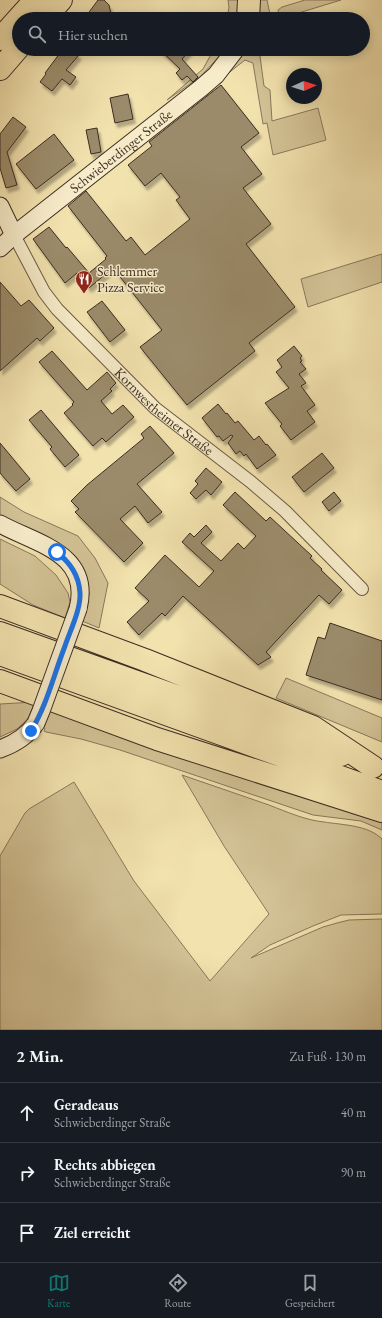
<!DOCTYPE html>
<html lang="de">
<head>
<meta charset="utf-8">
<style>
	:root { --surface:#171b24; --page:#242831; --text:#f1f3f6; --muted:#9ea1a6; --line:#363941; --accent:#0f766e }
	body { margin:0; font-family:"EB Garamond",serif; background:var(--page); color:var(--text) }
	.compass { position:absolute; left:286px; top:68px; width:36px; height:36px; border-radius:50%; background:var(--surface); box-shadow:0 2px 10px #0003; rotate:87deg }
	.stop { position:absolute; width:12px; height:12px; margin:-9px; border:3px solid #1a73e8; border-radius:50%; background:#fff }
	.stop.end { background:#1a73e8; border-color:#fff; box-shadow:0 1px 4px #0008 }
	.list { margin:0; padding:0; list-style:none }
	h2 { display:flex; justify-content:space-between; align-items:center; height:52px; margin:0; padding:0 16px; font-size:17px }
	h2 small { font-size:13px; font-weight:400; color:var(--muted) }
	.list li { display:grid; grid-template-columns:26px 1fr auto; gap:12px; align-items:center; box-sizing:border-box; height:60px; padding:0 16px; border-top:1px solid var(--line) }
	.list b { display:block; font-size:15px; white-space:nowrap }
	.list p { margin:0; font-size:13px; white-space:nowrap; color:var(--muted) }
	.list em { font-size:13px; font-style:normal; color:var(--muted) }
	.icon { flex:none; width:22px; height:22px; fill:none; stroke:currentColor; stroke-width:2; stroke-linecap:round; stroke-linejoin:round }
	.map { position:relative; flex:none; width:382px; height:1030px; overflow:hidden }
	.search { position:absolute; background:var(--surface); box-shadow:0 2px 10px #0003; left:12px; right:12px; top:12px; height:44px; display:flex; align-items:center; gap:10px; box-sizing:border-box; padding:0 14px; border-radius:22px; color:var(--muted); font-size:15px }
	.sheet { height:232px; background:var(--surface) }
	nav { display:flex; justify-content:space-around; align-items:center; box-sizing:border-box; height:56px; border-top:1px solid var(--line); background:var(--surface); font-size:11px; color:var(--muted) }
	nav a { display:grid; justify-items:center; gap:2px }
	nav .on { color:var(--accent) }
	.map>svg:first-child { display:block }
	.green { fill:#d3c396; stroke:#88785c }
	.building { fill:#9b8b6b; stroke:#3d2d22; filter:url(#shadow) }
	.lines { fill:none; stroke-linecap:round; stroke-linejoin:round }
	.street-casing { stroke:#6a5a45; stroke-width:14 }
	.secondary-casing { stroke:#3d2d22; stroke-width:19 }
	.highway-casing { stroke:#3d2d22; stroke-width:24 }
	.street { stroke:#f7ecca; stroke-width:12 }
	.secondary { stroke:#f7ecca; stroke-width:17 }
	.highway { stroke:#f2e2ae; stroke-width:22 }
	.secondary-bridge-casing { stroke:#3d2d22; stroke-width:19; stroke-linecap:butt }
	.secondary-bridge { stroke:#f7ecca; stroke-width:17 }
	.route { stroke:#1a73e8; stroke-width:5 }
	.labels { text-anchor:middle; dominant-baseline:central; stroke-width:3; stroke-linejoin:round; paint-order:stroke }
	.street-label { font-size:14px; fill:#3d2d22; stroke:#f7ecca }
	.poi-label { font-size:14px; fill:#3d2d22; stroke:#f7ecca; text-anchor:start }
</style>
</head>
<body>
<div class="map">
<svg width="382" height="1030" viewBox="0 0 382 1030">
	<defs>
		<filter id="shadow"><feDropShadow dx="2.5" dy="4.5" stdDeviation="1" flood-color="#0004"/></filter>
	</defs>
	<rect width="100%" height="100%" fill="#f2e2ae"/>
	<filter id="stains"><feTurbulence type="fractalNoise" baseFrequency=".005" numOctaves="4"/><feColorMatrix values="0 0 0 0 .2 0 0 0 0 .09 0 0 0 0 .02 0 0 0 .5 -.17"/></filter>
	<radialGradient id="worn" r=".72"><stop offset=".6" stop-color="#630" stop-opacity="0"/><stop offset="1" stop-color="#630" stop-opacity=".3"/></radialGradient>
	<path class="green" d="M228,0H244L241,19H227L229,7Z
		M255,0H267L271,19H254Z
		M305,0H341L279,19L278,10L282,7Z
		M214,49H226L200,77L167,100L203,69Z
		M245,50L253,52L260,56L264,86L270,90L272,121L318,108L326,140L273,155L267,123L263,124L253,63L245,60L207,90L242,51Z
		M382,254V282L308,307L301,279Z
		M0,497L24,512L78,536L95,558L108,583L99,628L82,621L88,600L89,594L86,577L77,558L67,549L0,518Z
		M0,539L35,556L56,575L68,593L70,602L65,618L33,605L0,584Z
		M286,678L382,718V742L276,698Z
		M35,702L28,719L17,729L0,737V704Z
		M51,707L382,815V830L361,821L313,815L120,750L81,739L46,732L44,731L45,729L43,726Z
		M182,775C211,785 240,795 269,805C287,812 305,820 324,822C343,825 368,825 382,839V914L341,915L313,926L270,945L251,958L323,927L337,923L349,920L382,919V1030H0V856L25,813L29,809L74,782L134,881L210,981L269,914L224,846Z"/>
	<path class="building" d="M98,0H104L109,5L112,19H84Z
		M63,49H71L79,55L66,70L76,77L70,85L62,79L52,91L40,82L46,74L45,73Z
		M159,49H191L182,59L198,77L193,82L187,76L182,80L176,73L180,69Z
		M221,85L259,133L241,147L262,174L243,188L271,224L246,244L295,307L249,343L255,351L187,405L140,347L162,330L113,268L89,288L77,273L65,283L33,239L49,227L66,248L67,247L89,273L106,259L105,258L107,256L68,206L86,191L126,241L131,237L145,255L190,219L176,200L180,197L161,173L145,186L128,165L152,146L149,142Z
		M128,94L133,119L115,123L110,98Z
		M13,117L26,127L7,152L17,185L6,188L0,168V134Z
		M97,128L101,152L91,154L86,130Z
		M54,134L74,160L36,189L16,164Z
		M0,282L21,306L29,300L54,328L40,341L37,338L0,371Z
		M102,301L125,330L110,342L87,312Z
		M294,346L302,356L300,358L302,361L300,362L306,369L299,374L306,383L301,386L315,405L307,411L315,422L291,440L280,426L282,424L265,403L289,388L276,372L282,367L277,360Z
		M52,351L87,390L107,372L116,383L110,389L112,391L101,401L112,414L123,405L134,417L106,442L102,438L93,446L64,413L73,405L72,404L74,402L39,362Z
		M218,404L226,414L227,413L235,423L238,421L254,440L259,436L266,445L267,444L276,455L257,469L246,454L244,456L240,451L236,454L228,443L233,436L231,435L223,441L219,436L217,437L202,418Z
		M41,410L79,455L65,467L50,449L52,447L29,420Z
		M150,426L174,453L137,484L162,512L148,523L135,506L120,519L143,543L124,562L75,512L79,509L71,501L87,485L144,438L141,434Z
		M0,443L30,479L16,491L0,473Z
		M322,453L334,468L304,492L292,477Z
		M206,468L222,482L211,495L206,490L196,499L190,493L198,484L195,481Z
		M235,492L266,521L270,517L312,556L310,558L322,569L321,570L342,590L329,604L319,595L266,652L271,657L258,665L183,596L165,616L162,613L139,635L127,622L149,601L135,588L165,555L199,587L214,571L182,542L190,533L194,537L206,525L212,532L201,543L221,561L238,543L244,549L256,536L223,505Z
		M334,492L341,501L329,511L322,502Z
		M330,623L382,641V700L306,675L318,637L325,639Z"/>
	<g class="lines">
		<g class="street-casing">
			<g id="street">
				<path id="s1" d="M14,235L44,292L57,309L155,408L251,482L285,511L362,589"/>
			</g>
		</g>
		<g class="secondary-casing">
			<g id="secondary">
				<path d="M0,206L14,235"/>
				<path id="s2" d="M0,248L14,235L201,88L216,75L236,49"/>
				<path d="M0,524C36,544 92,553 78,609"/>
				<path d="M0,749C14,744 28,735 36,723"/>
			</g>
		</g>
		<g class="highway-casing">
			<path id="highway" d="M44,19L61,0
				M248,19L249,0
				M0,39L35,0
				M0,69L19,47
				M0,606L145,660L313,727L373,767
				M0,633L341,755
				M0,654L382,792
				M0,681L157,739L382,811"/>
		</g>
		<use href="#street" class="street"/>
		<use href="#secondary" class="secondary"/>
		<use href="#highway" class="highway"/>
		<g class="secondary-bridge-casing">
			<path id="secondary-bridge" d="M36,723L41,711L78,609"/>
		</g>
		<use href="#secondary-bridge" class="secondary-bridge"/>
	</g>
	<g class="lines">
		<path class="route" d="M31,731C47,705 54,674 65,646C70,631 81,609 80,593C79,575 70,563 57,552"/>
	</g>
	<defs>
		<g id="restaurant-pin" transform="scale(0.9)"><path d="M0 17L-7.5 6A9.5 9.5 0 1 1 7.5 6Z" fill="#8f2418" stroke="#f7ecca"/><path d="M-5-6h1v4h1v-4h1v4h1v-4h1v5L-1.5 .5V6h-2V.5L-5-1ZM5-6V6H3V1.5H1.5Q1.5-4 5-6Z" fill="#fff"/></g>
	</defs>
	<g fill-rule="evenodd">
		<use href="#restaurant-pin" x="84" y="279"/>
	</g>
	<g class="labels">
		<g class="street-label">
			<text stroke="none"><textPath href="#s2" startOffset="155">Schwieberdinger Straße</textPath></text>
			<text stroke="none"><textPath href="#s1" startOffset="234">Kornwestheimer Straße</textPath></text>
		</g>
		<g class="poi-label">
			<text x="97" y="271">Schlemmer<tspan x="97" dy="16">Pizza Service</tspan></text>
		</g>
	</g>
	<rect width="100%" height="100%" filter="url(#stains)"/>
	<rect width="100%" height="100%" fill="url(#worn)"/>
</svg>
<svg class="compass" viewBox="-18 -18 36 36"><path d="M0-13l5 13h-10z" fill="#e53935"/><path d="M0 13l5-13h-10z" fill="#9ea1a6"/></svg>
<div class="stop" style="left:57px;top:552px"></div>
<div class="stop end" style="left:31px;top:731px"></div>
<div class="search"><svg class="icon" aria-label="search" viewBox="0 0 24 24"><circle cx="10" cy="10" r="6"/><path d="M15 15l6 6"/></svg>Hier suchen</div>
</div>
<section class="sheet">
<h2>2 Min.<small>Zu Fuß · 130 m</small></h2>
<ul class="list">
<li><svg class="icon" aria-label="ahead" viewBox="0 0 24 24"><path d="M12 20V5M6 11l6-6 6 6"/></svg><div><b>Geradeaus</b><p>Schwieberdinger Straße</p></div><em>40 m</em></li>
<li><svg class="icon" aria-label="right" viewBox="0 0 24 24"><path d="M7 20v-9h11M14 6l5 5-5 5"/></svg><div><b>Rechts abbiegen</b><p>Schwieberdinger Straße</p></div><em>90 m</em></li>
<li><svg class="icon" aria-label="arrive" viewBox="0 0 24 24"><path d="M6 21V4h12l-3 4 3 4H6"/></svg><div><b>Ziel erreicht</b></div></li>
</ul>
</section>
<nav>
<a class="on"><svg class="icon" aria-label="map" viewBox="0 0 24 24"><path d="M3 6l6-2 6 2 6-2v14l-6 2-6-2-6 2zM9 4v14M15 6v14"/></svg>Karte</a>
<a><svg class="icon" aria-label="directions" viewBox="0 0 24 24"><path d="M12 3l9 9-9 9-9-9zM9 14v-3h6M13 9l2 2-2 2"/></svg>Route</a>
<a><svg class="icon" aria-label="saved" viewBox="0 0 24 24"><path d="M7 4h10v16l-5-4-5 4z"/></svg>Gespeichert</a>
</nav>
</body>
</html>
